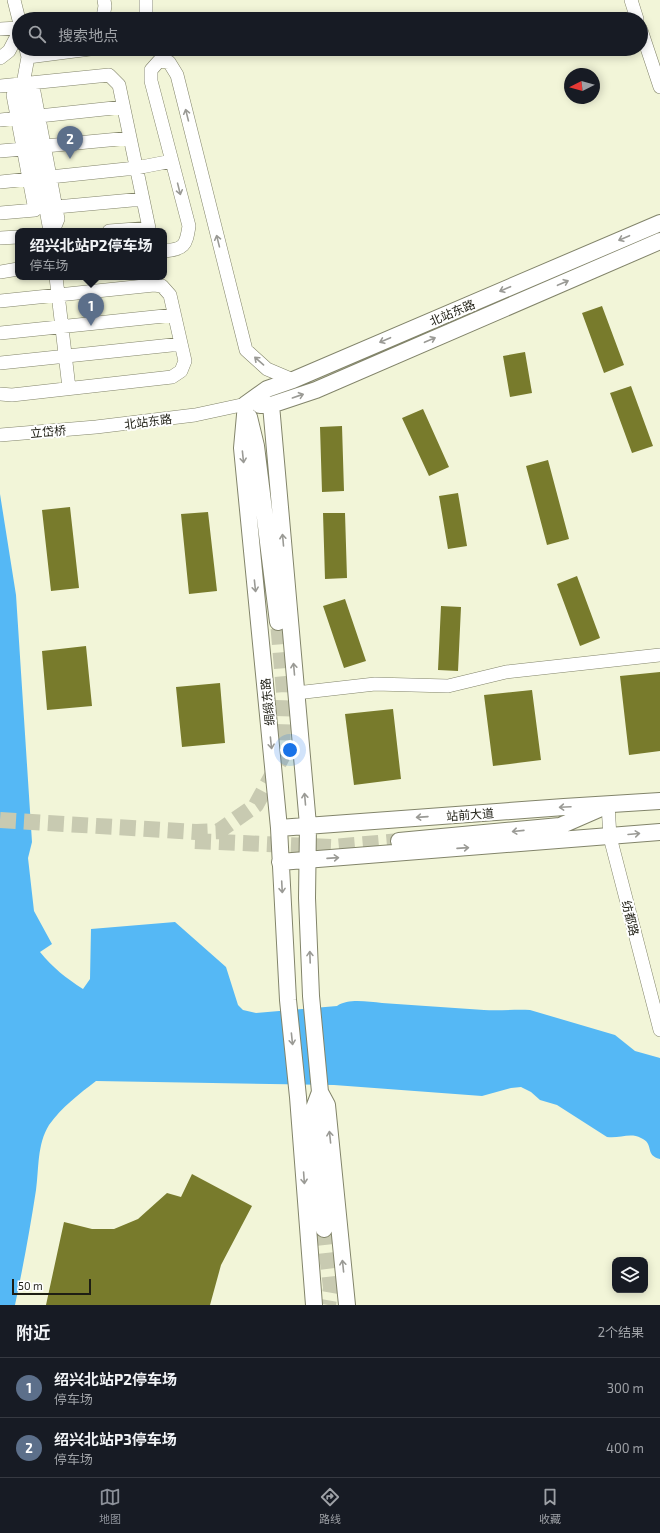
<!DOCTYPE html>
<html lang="zh">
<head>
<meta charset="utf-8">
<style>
	:root { --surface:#171b24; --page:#20242c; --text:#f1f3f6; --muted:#9ea1a6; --line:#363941; --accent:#8c9099 }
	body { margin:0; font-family:"Exo 2","Noto Sans SC",sans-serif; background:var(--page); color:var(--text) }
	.controls { position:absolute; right:12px; bottom:12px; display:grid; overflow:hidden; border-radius:8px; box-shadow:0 2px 10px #0003 }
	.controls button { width:36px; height:36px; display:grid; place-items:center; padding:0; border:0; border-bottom:1px solid var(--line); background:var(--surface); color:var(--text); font:20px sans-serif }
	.compass { position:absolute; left:564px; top:68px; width:36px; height:36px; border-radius:50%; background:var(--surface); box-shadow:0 2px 10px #0003; rotate:264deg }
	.scale { position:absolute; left:12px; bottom:10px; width:79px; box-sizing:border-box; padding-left:4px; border:2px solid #1e1e14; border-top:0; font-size:11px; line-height:14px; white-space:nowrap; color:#1e1e14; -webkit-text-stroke:3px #fff; paint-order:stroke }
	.you { position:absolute; left:290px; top:750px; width:14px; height:14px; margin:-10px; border:3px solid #fff; border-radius:50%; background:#1a73e8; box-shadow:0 0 0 6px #1a73e833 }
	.badge { display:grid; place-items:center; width:26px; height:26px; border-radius:50%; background:var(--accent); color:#fff; font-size:13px; font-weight:700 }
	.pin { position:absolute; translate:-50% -33px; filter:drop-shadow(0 1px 2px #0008) }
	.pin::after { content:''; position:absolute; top:21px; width:14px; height:12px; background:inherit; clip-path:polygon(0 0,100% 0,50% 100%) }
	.popup { position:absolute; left:15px; top:228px; width:152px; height:52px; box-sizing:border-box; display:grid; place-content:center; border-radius:8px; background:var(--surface); filter:drop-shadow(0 1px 3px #0005); font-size:13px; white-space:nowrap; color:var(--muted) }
	.popup b { font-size:15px; color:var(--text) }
	.popup::after { content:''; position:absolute; left:50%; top:100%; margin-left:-8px; border:8px solid transparent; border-top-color:var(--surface) }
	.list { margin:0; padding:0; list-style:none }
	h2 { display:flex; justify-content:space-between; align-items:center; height:52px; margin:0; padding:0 16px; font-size:17px }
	h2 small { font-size:13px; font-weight:400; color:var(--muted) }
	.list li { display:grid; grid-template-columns:26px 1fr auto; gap:12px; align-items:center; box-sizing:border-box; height:60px; padding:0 16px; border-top:1px solid var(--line) }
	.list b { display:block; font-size:15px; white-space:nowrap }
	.list p { margin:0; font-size:13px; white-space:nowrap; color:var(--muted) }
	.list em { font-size:13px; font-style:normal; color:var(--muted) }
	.icon { flex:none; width:22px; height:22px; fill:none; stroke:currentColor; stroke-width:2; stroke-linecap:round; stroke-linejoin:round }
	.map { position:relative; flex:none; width:660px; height:1305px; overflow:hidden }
	.search { position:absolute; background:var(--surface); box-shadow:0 2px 10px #0003; left:12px; right:12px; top:12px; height:44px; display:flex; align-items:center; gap:10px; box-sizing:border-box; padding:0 14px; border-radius:22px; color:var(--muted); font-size:15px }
	.sheet { height:172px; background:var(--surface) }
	nav { display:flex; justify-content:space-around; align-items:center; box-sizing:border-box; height:56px; border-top:1px solid var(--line); background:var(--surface); font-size:11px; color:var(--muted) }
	nav a { display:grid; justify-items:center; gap:2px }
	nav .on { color:var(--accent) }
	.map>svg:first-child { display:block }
	.water { fill:#55b8f5 }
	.building { fill:#787b2c }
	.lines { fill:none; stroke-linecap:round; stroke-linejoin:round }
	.major-tunnel { stroke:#c8cab1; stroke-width:16; stroke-dasharray:16 8; stroke-linecap:butt }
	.minor-casing { stroke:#82846a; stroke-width:14 }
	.major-casing { stroke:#82846a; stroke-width:18 }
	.minor { stroke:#fff; stroke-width:13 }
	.major { stroke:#fff; stroke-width:16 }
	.oneway { stroke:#9a9a95 }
	.labels { text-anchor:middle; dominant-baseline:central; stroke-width:4; stroke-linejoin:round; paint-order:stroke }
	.street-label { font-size:12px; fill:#1e1e14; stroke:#fff }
</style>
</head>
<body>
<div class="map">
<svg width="660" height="1305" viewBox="0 0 660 1305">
	<rect width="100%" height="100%" fill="#f2f5d8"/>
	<path class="water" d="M0,494L16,595L32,842L28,858L34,911L52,944L40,952C53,968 66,978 83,989L90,979L91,929L175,922L226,967L238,1005L243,1010L256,1013L337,1006C349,998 368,1002 382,1003C416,1005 450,1008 484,1010C500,1011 515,1009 530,1010L615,1035L635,1051L660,1058V1159C644,1155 655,1144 641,1138C630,1132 619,1139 607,1137L557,1105L540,1100L531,1092L521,1087L511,1088L482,1096L334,1085L96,1081C79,1094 62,1107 49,1125C37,1144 39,1169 36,1190C30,1229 23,1267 15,1305H0Z"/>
	<path class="building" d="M602,306L624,365L604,373L582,313Z
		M525,352L532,393L510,397L503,356Z
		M631,386L653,446L632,453L610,393Z
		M423,409L449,467L429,476L402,418Z
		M342,426L344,491L322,492L320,427Z
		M548,460L569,539L547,545L526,466Z
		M458,493L467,546L448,549L439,496Z
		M70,507L79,588L51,591L42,510Z
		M208,512L217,591L189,594L181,514Z
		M323,513H345L347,578L325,579Z
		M577,576L600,638L580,646L557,584Z
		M345,599L366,661L344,668L323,606Z
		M441,606L461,607L458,671L438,670Z
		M86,646L92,706L47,710L42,651Z
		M660,672V751L629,755L620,676Z
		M220,683L225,743L182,747L176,687Z
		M532,690L541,760L493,766L484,695Z
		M393,709L401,779L354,785L345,714Z
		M192,1174L252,1206L221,1265L210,1305H46L64,1222L92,1229H114L138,1219L167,1193L181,1197Z"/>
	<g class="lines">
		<path class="major-tunnel" d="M0,820L196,832L219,831L256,805L282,757L284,692L278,622
			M195,841L333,847L399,841
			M324,1229L331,1288L328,1305"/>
		<g class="minor-casing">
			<path id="minor" d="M14,0L19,20
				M146,0V19
				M631,0L637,19
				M100,19L103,17L105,6L104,0
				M0,29L19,28
				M641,30L660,87
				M26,49L28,57L23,84L50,231
				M28,57L90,49
				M0,58L9,51L19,32
				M0,86L109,75L119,85L149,228L109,231
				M39,116L123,107
				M0,120L18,118
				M45,146L130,138
				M0,151L23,149
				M50,177L136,168L172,161
				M0,182L29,179
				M56,207L143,199
				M0,213L35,210L13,95L23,84L34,92L58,219L53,231
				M0,238L18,237
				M164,251C184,249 186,246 189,226L151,81V70L159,61L169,62L177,75L246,350L267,369L293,380
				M0,272L18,269
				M56,277L69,388
				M0,301L154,285L162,286L170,295L185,361L181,371L172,377L12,395L0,394
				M0,333L174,315
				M0,363L181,344
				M0,435L96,427L195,415L246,404
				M296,693L375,684L448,686L506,672L660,655
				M608,805L610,837L660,1030"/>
		</g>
		<g class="major-casing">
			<path id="major" d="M246,404L242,448L279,828L288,1000L298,1097L314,1305
				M246,404L267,389L293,380L660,223
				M260,405H271L316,390L660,241
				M271,405L308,825L307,898L311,996L320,1092L327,1105L347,1305
				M249,417L256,446L278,622
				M279,828L564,807L660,801
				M399,841L560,826L599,809
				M280,862L660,832
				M320,1092L314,1108L324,1229"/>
		</g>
		<use href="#minor" class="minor"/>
		<use href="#major" class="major"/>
	</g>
	<defs><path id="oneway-shaft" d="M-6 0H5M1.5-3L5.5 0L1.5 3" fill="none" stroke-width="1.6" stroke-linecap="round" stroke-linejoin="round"/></defs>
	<g class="oneway">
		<use href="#oneway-shaft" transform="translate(187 115) rotate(-104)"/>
		<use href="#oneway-shaft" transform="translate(179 189) rotate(76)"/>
		<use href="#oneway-shaft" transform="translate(624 238) rotate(157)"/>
		<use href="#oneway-shaft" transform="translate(218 241) rotate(-104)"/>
		<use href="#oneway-shaft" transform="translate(563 283) rotate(-23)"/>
		<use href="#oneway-shaft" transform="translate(505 289) rotate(157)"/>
		<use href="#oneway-shaft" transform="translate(385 340) rotate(157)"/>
		<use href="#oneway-shaft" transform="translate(430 340) rotate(-23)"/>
		<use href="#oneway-shaft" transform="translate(259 361) rotate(-139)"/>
		<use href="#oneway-shaft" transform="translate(298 396) rotate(-19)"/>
		<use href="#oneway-shaft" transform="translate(243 457) rotate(84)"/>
		<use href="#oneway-shaft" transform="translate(283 540) rotate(-95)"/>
		<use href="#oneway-shaft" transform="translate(255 586) rotate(84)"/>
		<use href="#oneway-shaft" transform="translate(294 669) rotate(-95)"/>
		<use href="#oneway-shaft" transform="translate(271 743) rotate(84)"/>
		<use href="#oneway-shaft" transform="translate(305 799) rotate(-95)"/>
		<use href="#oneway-shaft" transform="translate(565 807) rotate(177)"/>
		<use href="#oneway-shaft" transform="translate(422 817) rotate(176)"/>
		<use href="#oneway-shaft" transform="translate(518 831) rotate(174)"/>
		<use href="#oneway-shaft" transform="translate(634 834) rotate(-5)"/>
		<use href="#oneway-shaft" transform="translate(463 848) rotate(-4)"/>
		<use href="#oneway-shaft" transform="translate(333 858) rotate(-4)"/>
		<use href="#oneway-shaft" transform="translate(282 887) rotate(87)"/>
		<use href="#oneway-shaft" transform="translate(310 957) rotate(-92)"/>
		<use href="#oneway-shaft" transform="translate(292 1039) rotate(84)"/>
		<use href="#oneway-shaft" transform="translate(330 1137) rotate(-96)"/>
		<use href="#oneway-shaft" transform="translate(304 1178) rotate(86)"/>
		<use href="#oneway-shaft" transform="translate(343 1266) rotate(-96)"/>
	</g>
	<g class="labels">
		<g class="street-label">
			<text transform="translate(452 312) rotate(-23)">北站东路</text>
			<text transform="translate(148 421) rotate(-7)">北站东路</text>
			<text transform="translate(48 431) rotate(-5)">立岱桥</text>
			<text transform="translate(267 702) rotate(-96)">绸缎东路</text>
			<text transform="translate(470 814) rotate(-4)">站前大道</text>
			<text transform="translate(631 918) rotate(76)">纺都路</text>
		</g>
	</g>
</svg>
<div class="controls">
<button><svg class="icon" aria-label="layers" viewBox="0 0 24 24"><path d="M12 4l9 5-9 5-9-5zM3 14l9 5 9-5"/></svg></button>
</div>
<svg class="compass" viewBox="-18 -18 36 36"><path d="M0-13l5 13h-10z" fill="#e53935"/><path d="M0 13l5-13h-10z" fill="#9ea1a6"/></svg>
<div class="scale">50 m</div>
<div class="you"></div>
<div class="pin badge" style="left:91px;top:326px;background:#5c6f8a">1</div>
<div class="popup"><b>绍兴北站P2停车场</b>停车场</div>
<div class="pin badge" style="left:70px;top:159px;background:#5c6f8a">2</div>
<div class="search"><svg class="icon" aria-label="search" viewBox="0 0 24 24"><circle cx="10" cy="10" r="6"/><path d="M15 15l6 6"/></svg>搜索地点</div>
</div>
<section class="sheet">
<h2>附近<small>2个结果</small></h2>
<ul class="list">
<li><span class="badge" style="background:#5c6f8a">1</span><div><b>绍兴北站P2停车场</b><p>停车场</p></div><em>300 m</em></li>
<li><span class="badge" style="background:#5c6f8a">2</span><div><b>绍兴北站P3停车场</b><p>停车场</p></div><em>400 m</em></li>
</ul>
</section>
<nav>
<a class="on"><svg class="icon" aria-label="map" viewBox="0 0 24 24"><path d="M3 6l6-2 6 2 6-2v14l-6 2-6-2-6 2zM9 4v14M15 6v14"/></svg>地图</a>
<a><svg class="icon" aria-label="directions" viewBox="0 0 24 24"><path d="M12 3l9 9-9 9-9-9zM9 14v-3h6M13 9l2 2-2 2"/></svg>路线</a>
<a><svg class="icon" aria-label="saved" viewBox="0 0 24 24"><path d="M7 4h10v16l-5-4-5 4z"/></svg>收藏</a>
</nav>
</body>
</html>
